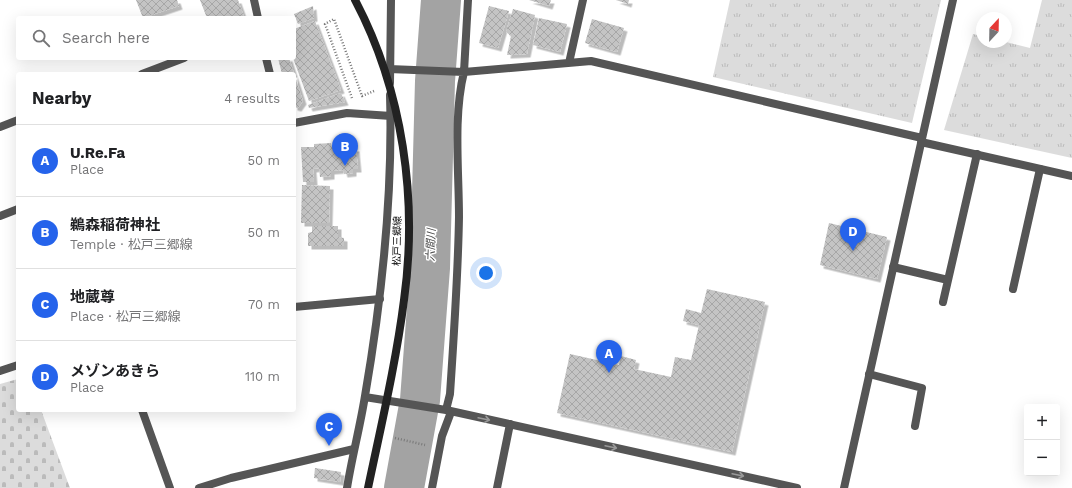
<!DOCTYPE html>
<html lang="en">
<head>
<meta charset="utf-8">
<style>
	:root { --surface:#fff; --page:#f2f2f2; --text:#202124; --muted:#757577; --line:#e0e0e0; --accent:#2563eb }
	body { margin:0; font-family:"Work Sans","Noto Sans JP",sans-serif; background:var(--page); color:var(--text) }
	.controls { position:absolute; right:12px; bottom:12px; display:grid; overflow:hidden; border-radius:4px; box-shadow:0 4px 16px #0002 }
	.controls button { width:36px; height:36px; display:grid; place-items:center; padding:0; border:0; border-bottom:1px solid var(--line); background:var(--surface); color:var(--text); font:20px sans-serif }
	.compass { position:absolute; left:976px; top:12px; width:36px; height:36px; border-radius:50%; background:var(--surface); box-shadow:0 4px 16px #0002; rotate:22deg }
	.you { position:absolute; left:486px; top:273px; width:14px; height:14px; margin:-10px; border:3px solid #fff; border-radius:50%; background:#1a73e8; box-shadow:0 0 0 6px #1a73e833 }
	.badge { display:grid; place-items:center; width:26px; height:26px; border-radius:50%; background:var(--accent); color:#fff; font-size:13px; font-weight:700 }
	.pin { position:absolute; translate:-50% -33px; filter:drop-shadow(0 1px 2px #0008) }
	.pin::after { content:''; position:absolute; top:21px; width:14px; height:12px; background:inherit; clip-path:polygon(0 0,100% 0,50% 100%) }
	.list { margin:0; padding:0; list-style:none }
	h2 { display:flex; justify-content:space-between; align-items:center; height:52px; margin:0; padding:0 16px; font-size:17px }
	h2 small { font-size:13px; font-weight:400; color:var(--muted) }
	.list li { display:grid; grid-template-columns:26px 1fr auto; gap:12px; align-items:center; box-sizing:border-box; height:72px; padding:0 16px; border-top:1px solid var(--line) }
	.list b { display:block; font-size:15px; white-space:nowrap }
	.list p { margin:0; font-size:13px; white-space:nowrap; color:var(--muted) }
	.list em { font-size:13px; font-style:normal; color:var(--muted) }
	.icon { flex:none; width:22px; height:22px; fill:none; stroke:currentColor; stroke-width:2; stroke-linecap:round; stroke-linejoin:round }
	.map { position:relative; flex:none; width:1072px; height:488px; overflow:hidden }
	.search { position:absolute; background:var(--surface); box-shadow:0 4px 16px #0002; left:16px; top:16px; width:280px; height:44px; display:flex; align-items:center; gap:10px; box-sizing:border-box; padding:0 14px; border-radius:4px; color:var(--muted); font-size:15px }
	.panel { position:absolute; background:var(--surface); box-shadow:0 4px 16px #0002; left:16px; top:72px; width:280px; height:340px; border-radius:4px }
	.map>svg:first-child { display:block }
	.grass { fill:url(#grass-tufts) }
	.cemetery { fill:url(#cemetery-stones) }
	.water { fill:url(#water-ripples) }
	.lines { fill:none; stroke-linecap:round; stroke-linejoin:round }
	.river { stroke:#a3a3a3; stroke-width:40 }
	.building { fill:url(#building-cross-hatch); filter:url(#shadow) }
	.path { stroke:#777; stroke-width:2.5; stroke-dasharray:1 2; stroke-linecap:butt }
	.lane { stroke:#555; stroke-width:8 }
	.street { stroke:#555; stroke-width:8 }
	.secondary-bridge { stroke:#222; stroke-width:8 }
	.oneway { stroke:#999 }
	.labels { text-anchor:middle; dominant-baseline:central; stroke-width:3; stroke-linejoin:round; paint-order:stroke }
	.street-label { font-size:10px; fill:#000; stroke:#fff }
	.water-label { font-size:11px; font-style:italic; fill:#444; stroke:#fff }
</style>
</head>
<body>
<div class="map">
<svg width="1072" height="488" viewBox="0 0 1072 488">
	<defs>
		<pattern id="grass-tufts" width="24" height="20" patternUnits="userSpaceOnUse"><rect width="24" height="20" fill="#dcdcdc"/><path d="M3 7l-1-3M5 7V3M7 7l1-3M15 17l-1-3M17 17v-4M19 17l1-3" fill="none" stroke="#bbb"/></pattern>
		<pattern id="cemetery-stones" width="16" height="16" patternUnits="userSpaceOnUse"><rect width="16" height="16" fill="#dcdcdc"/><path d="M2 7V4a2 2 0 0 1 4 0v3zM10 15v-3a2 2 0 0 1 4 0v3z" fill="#bbb"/></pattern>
		<pattern id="water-ripples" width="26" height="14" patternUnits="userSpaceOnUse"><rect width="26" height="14" fill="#a3a3a3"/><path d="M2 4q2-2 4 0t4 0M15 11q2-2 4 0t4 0" fill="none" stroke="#8b8b8b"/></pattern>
		<pattern id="building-cross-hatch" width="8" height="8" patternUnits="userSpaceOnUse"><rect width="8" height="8" fill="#c4c4c4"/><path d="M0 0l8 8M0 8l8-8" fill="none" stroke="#a7a7a7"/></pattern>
		<filter id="shadow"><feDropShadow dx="3.5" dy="3.5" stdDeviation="0" flood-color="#0004"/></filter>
	</defs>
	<rect width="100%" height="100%" fill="#fff"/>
	<path class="grass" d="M730,0H941L912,123L713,77Z
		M1042,0H1072V158L944,130L973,34L982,36V42H1006L1030,48Z"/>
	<path class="cemetery" d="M18,379V410H41L70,488H0V384Z"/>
	<path class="water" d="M411,376L430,379L414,488H394Z"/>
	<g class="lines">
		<path class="river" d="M404,488L420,400L430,268L435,81L441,0"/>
	</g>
	<path class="building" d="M136,0H177L179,6L143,18Z
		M200,0H238L244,17L207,18Z
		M529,0H551L549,6Z
		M616,0H629L628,4Z
		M313,6L314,18L298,24L294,14Z
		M489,6L509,11L498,48L479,43Z
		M513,9L535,15L527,54L507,55L511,36L506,32Z
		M539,18L567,24L560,52L533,45Z
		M592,19L624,28L617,52L585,43Z
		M315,21L341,90L309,101L293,58H294V29Z
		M278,58H289L303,101L298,108L294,107V74H282Z
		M341,93L345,102L309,108L308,105Z
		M339,134H350V148H356L358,169H353V173L344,174L343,170L331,171V176L320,177L319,168L313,169L314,182H303L301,147H314V144L331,143L332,148H340Z
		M302,185L330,186L329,223H301Z
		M829,223L887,237L877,279L820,265Z
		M312,226H338V237L344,238V246H308V233L312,232Z
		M707,289L765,302L732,452L557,413L570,354L619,365L621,356L636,360L634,369L671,377L675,357L691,360L699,325L683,321L686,309L701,313Z
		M315,468L341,472L340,482L314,478Z"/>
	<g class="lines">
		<path class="path" d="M352,98L325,24L334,19L362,96L374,91
			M395,438L425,445"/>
		<path class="lane" d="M254,0L258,18
			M893,267L948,280
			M1013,289L1040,169
			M943,302L977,154
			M294,307L380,299
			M869,374L922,388L915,426
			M199,488L231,478L354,449
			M497,488L510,424"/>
		<path class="street" d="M266,58L270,74
			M569,63L583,0
			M389,69L464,72L468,0
			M142,74L184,58
			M390,83L391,0
			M294,123L347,113L391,116
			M0,127L18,120
			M921,142L1072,176
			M0,216L18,209
			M0,371L18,365
			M365,397L446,410L797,488
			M142,410L170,488
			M446,410L450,394C454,335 458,276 459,217C459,171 453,116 464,72L591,61L922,138
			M347,488C352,457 360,427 365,396C382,297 393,195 390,95
			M432,488L442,436L451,412
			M844,488L953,0"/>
		<path class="secondary-bridge" d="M355,0C403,91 418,199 404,300C396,363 381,426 368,488"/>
	</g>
	<defs><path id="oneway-shaft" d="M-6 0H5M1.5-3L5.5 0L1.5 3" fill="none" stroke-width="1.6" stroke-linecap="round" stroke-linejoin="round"/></defs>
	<g class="oneway">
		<use href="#oneway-shaft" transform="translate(484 419) rotate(12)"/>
		<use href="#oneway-shaft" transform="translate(611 447) rotate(12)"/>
		<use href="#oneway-shaft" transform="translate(738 475) rotate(12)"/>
	</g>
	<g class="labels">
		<g class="street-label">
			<text transform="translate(397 241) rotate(-89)">松戸三郷線</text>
		</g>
		<g class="water-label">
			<text transform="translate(431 245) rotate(-88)">六間川</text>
		</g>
	</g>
</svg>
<div class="controls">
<button>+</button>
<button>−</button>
</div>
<svg class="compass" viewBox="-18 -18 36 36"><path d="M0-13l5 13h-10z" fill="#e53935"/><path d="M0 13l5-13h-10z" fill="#757577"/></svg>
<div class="you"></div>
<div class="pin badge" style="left:609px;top:373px">A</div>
<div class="pin badge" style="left:345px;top:166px">B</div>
<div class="pin badge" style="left:329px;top:446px">C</div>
<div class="pin badge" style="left:853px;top:251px">D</div>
<div class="search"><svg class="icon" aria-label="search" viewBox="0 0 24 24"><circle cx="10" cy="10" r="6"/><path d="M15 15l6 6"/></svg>Search here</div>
<section class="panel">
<h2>Nearby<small>4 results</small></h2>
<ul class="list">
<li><span class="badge">A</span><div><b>U.Re.Fa</b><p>Place</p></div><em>50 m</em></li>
<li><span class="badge">B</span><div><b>鵜森稲荷神社</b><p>Temple · 松戸三郷線</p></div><em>50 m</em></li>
<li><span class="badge">C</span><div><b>地蔵尊</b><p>Place · 松戸三郷線</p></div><em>70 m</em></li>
<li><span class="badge">D</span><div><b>メゾンあきら</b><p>Place</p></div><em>110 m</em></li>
</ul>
</section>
</div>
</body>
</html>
